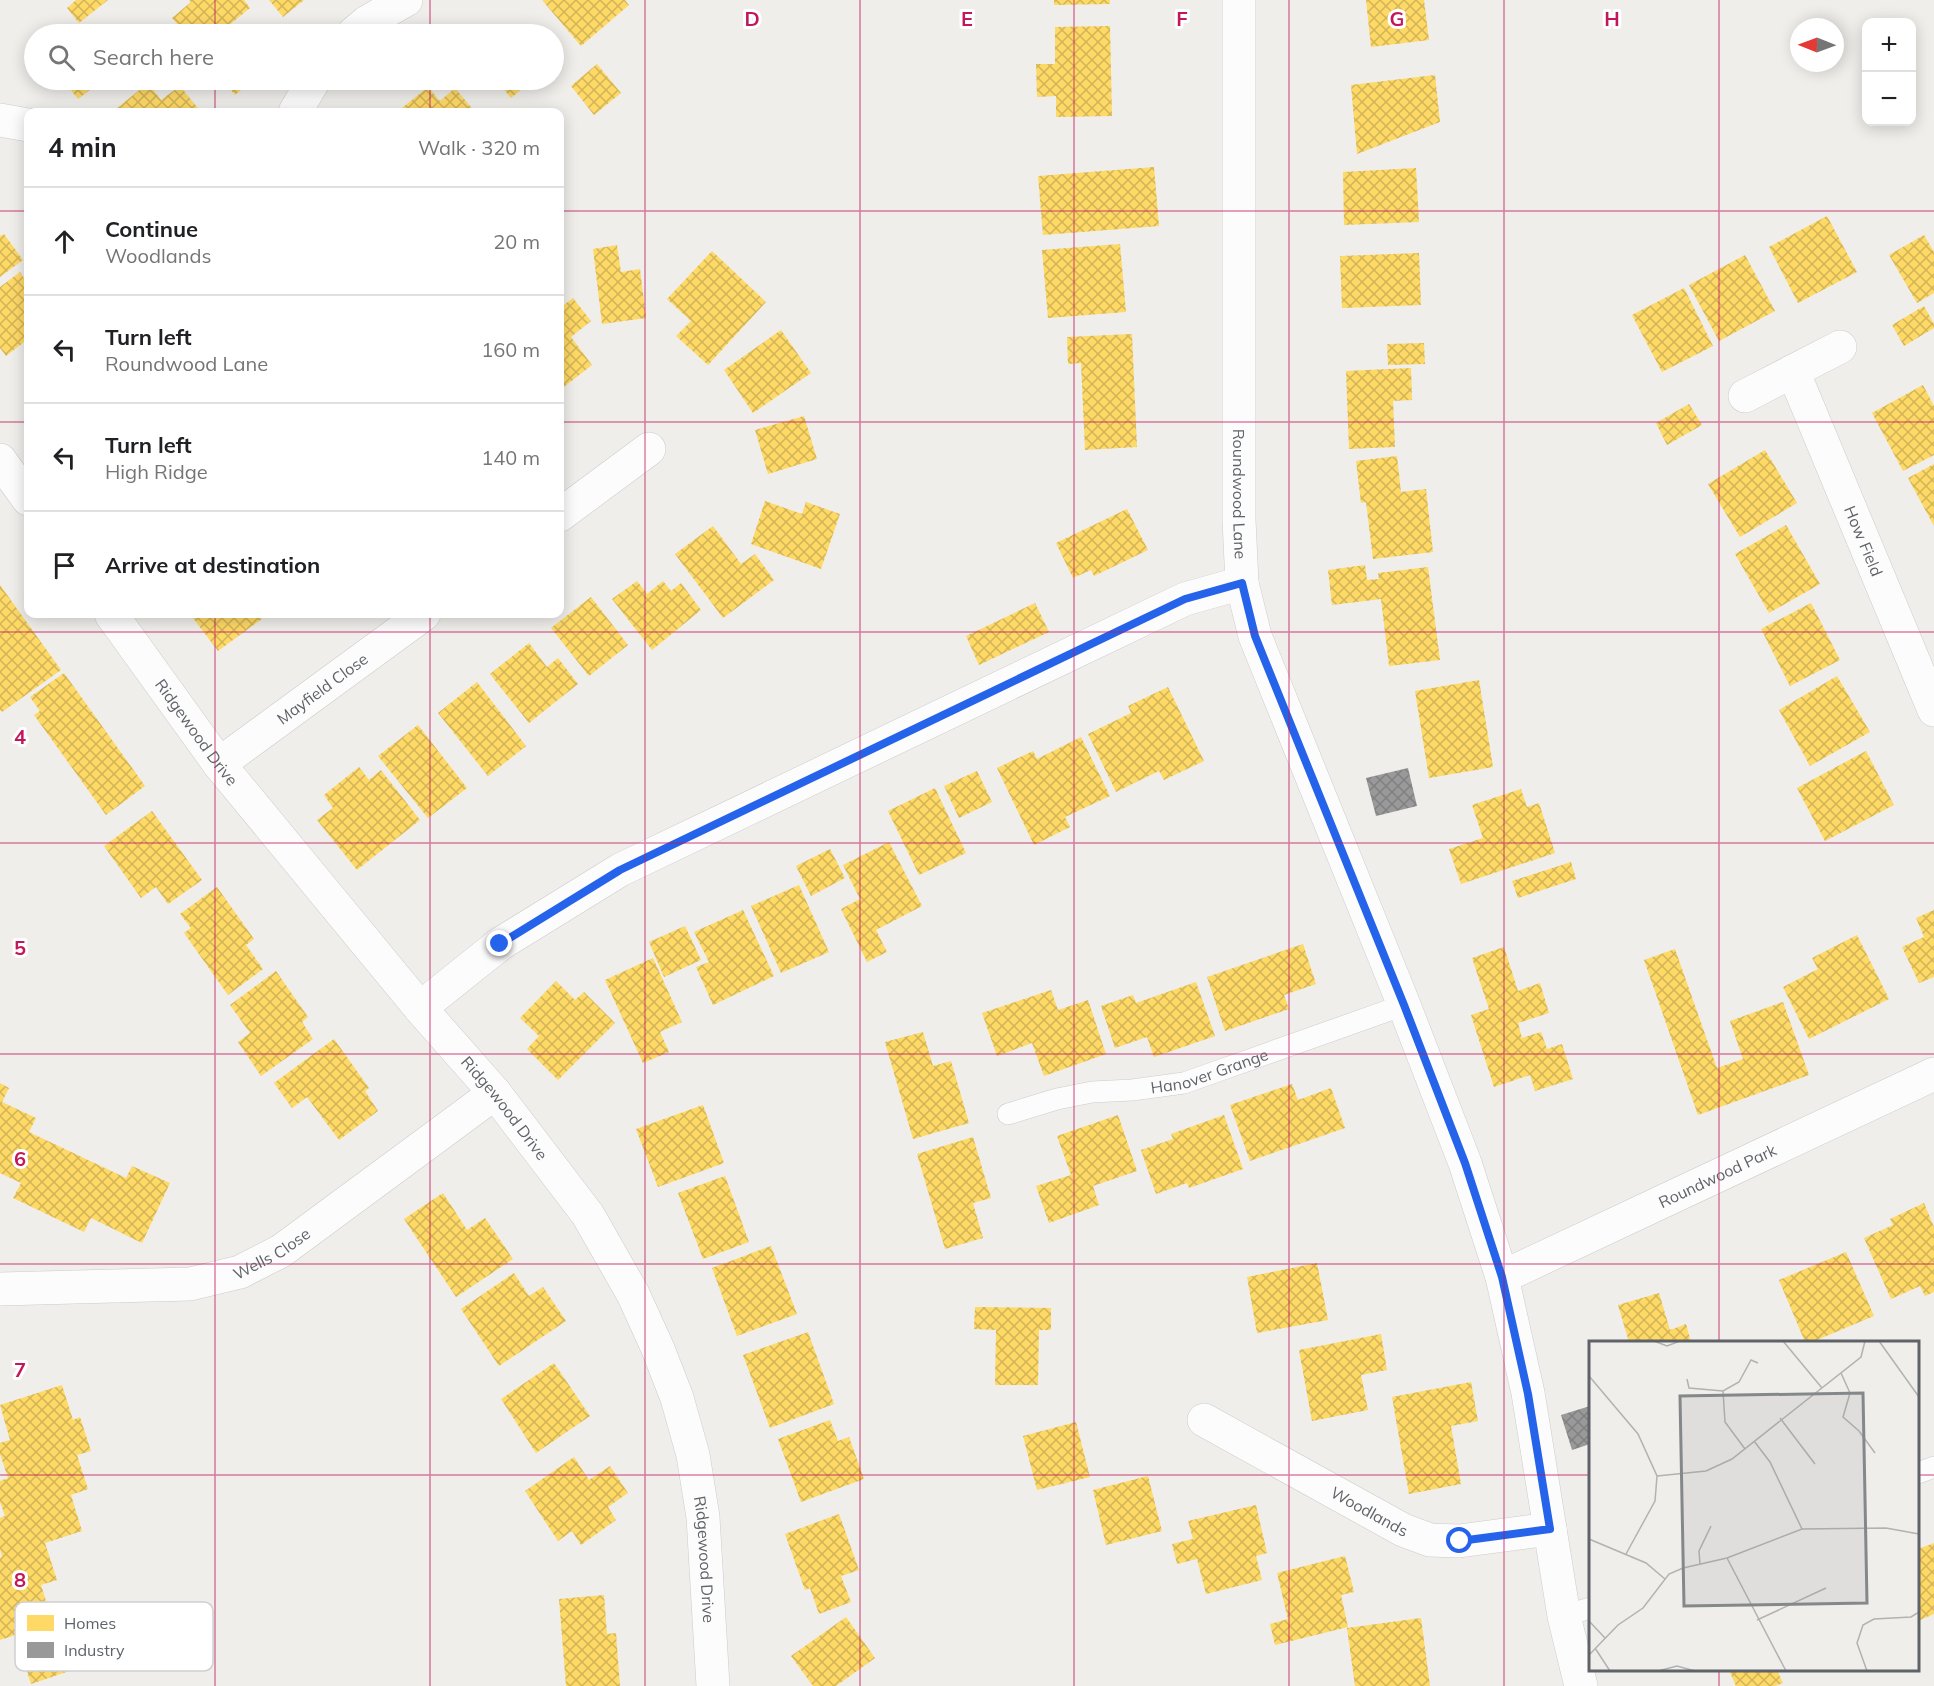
<!DOCTYPE html>
<html lang="en">
<head>
<meta charset="utf-8">
<style>
	:root { --surface:#fff; --page:#f2f2f2; --text:#202124; --muted:#757577; --line:#e0e0e0 }
	body { margin:0; font-family:Mulish,sans-serif; background:var(--page); color:var(--text) }
	.controls { position:absolute; right:18px; top:18px; display:grid; overflow:hidden; border-radius:12px; box-shadow:0 3px 15px #0003 }
	.controls button { width:54px; height:54px; display:grid; place-items:center; padding:0; border:0; border-bottom:2px solid var(--line); background:var(--surface); color:var(--text); font:30px sans-serif }
	.compass { position:absolute; left:1790px; top:18px; width:54px; height:54px; border-radius:50%; background:var(--surface); box-shadow:0 3px 15px #0003; rotate:271deg }
	.stop { position:absolute; width:18px; height:18px; margin:-14px; border:4px solid #2563eb; border-radius:50%; background:#fff }
	.stop.end { background:#2563eb; border-color:#fff; box-shadow:0 2px 6px #0008 }
	.list { margin:0; padding:0; list-style:none }
	h2 { display:flex; justify-content:space-between; align-items:center; height:78px; margin:0; padding:0 24px; font-size:26px }
	h2 small { font-size:20px; font-weight:400; color:var(--muted) }
	.list li { display:grid; grid-template-columns:39px 1fr auto; gap:18px; align-items:center; box-sizing:border-box; height:108px; padding:0 24px; border-top:2px solid var(--line) }
	.list b { display:block; font-size:22px; white-space:nowrap }
	.list p { margin:0; font-size:20px; white-space:nowrap; color:var(--muted) }
	.list em { font-size:20px; font-style:normal; color:var(--muted) }
	.icon { flex:none; width:33px; height:33px; fill:none; stroke:currentColor; stroke-width:2; stroke-linecap:round; stroke-linejoin:round }
	.map { position:relative; flex:none; width:1934px; height:1686px; overflow:hidden }
	.search { position:absolute; background:var(--surface); box-shadow:0 3px 15px #0003; left:24px; top:24px; width:540px; height:66px; display:flex; align-items:center; gap:15px; box-sizing:border-box; padding:0 21px; border-radius:33px; color:var(--muted); font-size:22px }
	.panel { position:absolute; background:var(--surface); box-shadow:0 3px 15px #0003; left:24px; top:108px; width:540px; height:510px; border-radius:12px }
	.map>svg:first-child { display:block }
	.homes { fill:url(#homes-cross-hatch) }
	.industry { fill:url(#industry-cross-hatch) }
	.lines { fill:none; stroke-linecap:round; stroke-linejoin:round }
	.lane-casing { stroke:#cbcccc; stroke-width:22 }
	.street-casing { stroke:#cbcccc; stroke-width:34 }
	.lane { stroke:#fdfcfc; stroke-width:21 }
	.street { stroke:#fdfcfc; stroke-width:33 }
	.route { stroke:#2563eb; stroke-width:8 }
	.grid { fill:none; stroke:#c2185b; stroke-width:1.5; stroke-opacity:0.55 }
	.labels { text-anchor:middle; dominant-baseline:central; stroke-width:6; stroke-linejoin:round; paint-order:stroke }
	.street-label { font-size:16px; fill:#5f6368; stroke:#fff }
	.inset-road { fill:none; stroke:#b1b2b2; stroke-width:1.5 }
	.view { fill:#84888a; fill-opacity:0.15; stroke:#84888a; stroke-width:3 }
	.inset-edge { fill:none; stroke:#5f6368; stroke-width:3 }
	.key { fill:#fff; stroke:#cfd0d2; stroke-width:1.5 }
	.key-label { font-size:16px; fill:#5f6368 }
	.grid-label { font-size:20px; text-anchor:middle; font-weight:bold; fill:#c2185b; stroke:#fff; stroke-width:6; stroke-linejoin:round; paint-order:stroke }
</style>
</head>
<body>
<div class="map">
<svg width="1934" height="1686" viewBox="0 0 1934 1686">
	<defs>
		<pattern id="homes-cross-hatch" width="8" height="8" patternUnits="userSpaceOnUse" patternTransform="scale(1.5)"><rect width="8" height="8" fill="#ffd966"/><path d="M0 0l8 8M0 8l8-8" fill="none" stroke="#d2b458"/></pattern>
		<pattern id="industry-cross-hatch" width="8" height="8" patternUnits="userSpaceOnUse" patternTransform="scale(1.5)"><rect width="8" height="8" fill="#999"/><path d="M0 0l8 8M0 8l8-8" fill="none" stroke="#808081"/></pattern>
	</defs>
	<rect width="100%" height="100%" fill="#efeeea"/>
	<path class="homes" d="M76,0H108L79,23L67,8Z
		M189,0H244L250,8L228,26L234,34H186L172,18L191,2Z
		M269,0H304L283,17Z
		M542,0H625L629,5L581,46Z
		M1054,0H1110V4L1054,5Z
		M1366,0H1424L1429,40L1371,47Z
		M74,24L82,34H61Z
		M1110,26L1112,116L1056,117V96L1037,97L1036,64H1055V27Z
		M597,64L621,93L594,115L571,86Z
		M1435,75L1440,122L1357,154L1351,85Z
		M63,80H103L78,99Z
		M223,80H253L235,95Z
		M496,80H533L511,98Z
		M148,83L161,100L180,86L201,112H119L116,109Z
		M428,87L440,101L455,88L475,112H397Z
		M1154,167L1159,226L1043,235L1038,176Z
		M1416,168L1419,222L1344,225L1343,172Z
		M1827,216L1857,272L1798,303L1769,247Z
		M4,234L23,260L0,277V236Z
		M1924,235L1934,252V293L1917,303L1889,255Z
		M1120,244L1126,312L1048,318L1042,250Z
		M617,245L621,272L640,269L646,318L602,324L593,249Z
		M712,251L766,302L708,365L676,336L691,321L667,299Z
		M1419,253L1421,305L1342,308L1340,256Z
		M1745,255L1775,311L1719,341L1689,285Z
		M20,272L28,284V339L6,356L0,348V287Z
		M1684,288L1713,346L1662,372L1632,315Z
		M573,298L591,321L571,337L592,365L560,390V308Z
		M1924,306L1934,324V328L1904,346L1892,325Z
		M781,330L811,373L753,413L724,370Z
		M1132,334L1137,447L1085,450L1081,363L1068,364L1067,337Z
		M1424,343L1425,364L1388,365L1387,344Z
		M1411,368L1412,400L1393,401L1395,447L1349,449L1346,371Z
		M1923,385L1934,406V455L1903,471L1872,413Z
		M1689,404L1702,425L1667,445L1656,423Z
		M804,416L817,459L768,474L755,430Z
		M1765,450L1797,503L1740,537L1708,484Z
		M1397,456L1401,492L1426,489L1433,552L1373,559L1366,502L1361,503L1356,461Z
		M1934,464V526L1908,478Z
		M765,501L802,514L806,502L840,514L821,569L751,544Z
		M1127,509L1148,550L1094,576L1091,570L1073,578L1056,543Z
		M1786,525L1820,584L1769,613L1735,554Z
		M713,526L741,564L755,554L774,580L723,618L675,554Z
		M1365,565L1367,580L1379,579L1378,573L1428,567L1440,660L1389,666L1381,599L1332,605L1328,570Z
		M637,581L647,594L663,581L671,591L681,583L701,610L652,650L612,599Z
		M0,585L61,670L2,712L0,710Z
		M591,597L628,645L589,676L551,628Z
		M1035,603L1049,632L979,665L966,636Z
		M1811,603L1840,660L1790,686L1761,629Z
		M190,614H258L262,619L218,651Z
		M529,643L547,667L558,658L578,684L529,723L490,674Z
		M64,673L145,786L106,815L34,715L40,711L30,697Z
		M1837,676L1870,732L1810,766L1779,710Z
		M1479,680L1493,767L1429,778L1415,691Z
		M477,682L526,746L488,776L438,713Z
		M1168,687L1204,761L1164,780L1159,771L1116,792L1088,734L1131,713L1128,706Z
		M418,725L467,788L428,818L378,756Z
		M1081,737L1110,796L1065,817L1070,827L1034,845L997,768L1033,751L1037,759Z
		M1866,751L1894,805L1825,841L1797,788Z
		M359,767L369,780L381,770L420,820L357,870L317,820L333,808L324,795Z
		M977,771L992,802L959,818L944,786Z
		M935,788L966,853L919,875L888,811Z
		M1521,789L1527,807L1539,803L1555,853L1461,884L1449,849L1483,838L1472,805Z
		M152,811L202,880L168,904L156,887L141,898L104,846Z
		M889,842L922,906L876,930L887,952L867,962L841,909L860,899L843,865Z
		M830,849L845,878L811,896L796,866Z
		M1571,862L1576,879L1518,898L1512,881Z
		M799,885L829,952L781,973L751,906Z
		M217,887L254,939L246,945L263,969L228,995L184,933L191,928L180,914Z
		M743,910L774,976L713,1005L696,967L709,962L694,932Z
		M1934,910V977L1919,983L1902,947L1924,937L1916,918Z
		M685,926L701,960L664,977L649,942Z
		M1857,935L1889,999L1809,1039L1783,987L1818,969L1812,958Z
		M1303,944L1316,984L1284,995L1289,1009L1225,1031L1207,977Z
		M1504,947L1518,991L1540,983L1549,1013L1518,1023L1522,1038L1541,1032L1547,1049L1562,1044L1573,1079L1535,1091L1530,1075L1494,1087L1471,1015L1489,1009L1472,958Z
		M1675,949L1717,1068L1743,1059L1730,1021L1783,1002L1809,1075L1698,1115L1644,960Z
		M653,958L682,1022L660,1032L669,1052L643,1063L605,980Z
		M276,971L308,1017L302,1022L313,1039L261,1076L238,1042L250,1033L230,1005Z
		M556,981L575,1000L584,992L615,1023L558,1080L527,1049L539,1036L520,1018Z
		M1196,982L1215,1036L1154,1057L1147,1037L1115,1048L1101,1006L1133,995L1136,1003Z
		M1051,990L1058,1010L1088,1000L1106,1054L1044,1076L1032,1043L997,1056L982,1013Z
		M923,1032L933,1066L951,1061L969,1123L913,1139L885,1042Z
		M334,1039L369,1088L365,1091L378,1111L339,1140L307,1097L292,1108L274,1083Z
		M0,1083L9,1088L2,1102L36,1118L29,1132L126,1178L132,1166L170,1183L142,1243L91,1218L84,1232L13,1198L21,1183L0,1173Z
		M1292,1084L1298,1100L1331,1088L1345,1128L1250,1161L1230,1105Z
		M703,1105L724,1163L658,1187L636,1129Z
		M1118,1115L1137,1171L1093,1186L1099,1205L1049,1223L1036,1186L1071,1175L1057,1136Z
		M1224,1115L1243,1169L1189,1188L1187,1183L1156,1194L1141,1150L1173,1139L1171,1134Z
		M973,1137L991,1198L973,1203L983,1238L945,1249L917,1154Z
		M725,1176L749,1242L703,1259L678,1193Z
		M443,1193L467,1230L485,1218L513,1259L456,1297L404,1219Z
		M1924,1203L1934,1227V1292L1925,1296L1920,1286L1891,1299L1864,1238L1893,1225L1890,1219Z
		M771,1246L797,1314L737,1336L712,1268Z
		M1846,1252L1874,1316L1812,1342H1805L1779,1280Z
		M1317,1263L1328,1320L1257,1333L1247,1277Z
		M514,1273L529,1296L543,1287L566,1321L499,1366L461,1309Z
		M1659,1293L1670,1330L1686,1324L1691,1342H1629L1618,1305Z
		M975,1307L1051,1308V1330H1039L1038,1385H995L996,1330L974,1329Z
		M808,1332L834,1404L770,1428L743,1355Z
		M1381,1334L1387,1370L1361,1375L1368,1410L1312,1421L1299,1350Z
		M554,1363L590,1416L536,1453L501,1399Z
		M1471,1382L1478,1421L1451,1426L1461,1484L1409,1494L1392,1397Z
		M62,1385L73,1420L80,1417L91,1451L77,1455L88,1489L71,1495L82,1531L45,1543L57,1580L41,1585L53,1623L0,1640V1558L2,1557L0,1549V1518L5,1516L0,1502V1481L8,1478L0,1454V1443L10,1440L0,1405Z
		M830,1420L838,1441L849,1437L864,1479L801,1502L778,1439Z
		M1076,1422L1090,1477L1037,1490L1023,1436Z
		M574,1457L589,1480L610,1466L628,1493L608,1507L616,1520L581,1545L572,1531L558,1541L525,1491Z
		M1148,1476L1162,1531L1106,1545L1093,1490Z
		M1256,1505L1267,1553L1256,1556L1262,1580L1206,1594L1197,1559L1177,1564L1172,1544L1193,1539L1188,1521Z
		M839,1514L859,1570L841,1576L851,1602L819,1614L810,1588L805,1590L785,1534Z
		M1934,1543V1614L1918,1621V1549Z
		M1345,1556L1354,1592L1341,1595L1348,1627L1275,1645L1270,1624L1288,1619L1277,1573Z
		M604,1595L607,1634L616,1633L620,1686H566L559,1599Z
		M846,1617L875,1658L836,1686H813L791,1656Z
		M1421,1618L1430,1686H1355L1347,1628Z
		M80,1625L93,1663L31,1684L19,1646Z
		M1729,1670H1777L1783,1683L1775,1686H1736Z"/>
	<path class="industry" d="M1408,768L1417,806L1376,816L1366,778Z
		M1590,1406V1444L1572,1450L1561,1415Z"/>
	<g class="lines">
		<g class="lane-casing">
			<g id="lane">
				<path id="s1" d="M1008,1114L1057,1099L1092,1092L1132,1090L1184,1083L1404,1005"/>
				<path d="M1918,1473L1934,1467"/>
				<path d="M1564,1616L1590,1608"/>
			</g>
		</g>
		<g class="street-casing">
			<g id="street">
				<path id="s2" d="M1239,0V520L1242,583L1255,636L1404,1005L1465,1163L1502,1277L1528,1393L1564,1616L1581,1686"/>
				<path d="M353,34L367,22L406,0"/>
				<path d="M295,112L314,80"/>
				<path d="M0,120L28,125"/>
				<path id="s3" d="M1793,371L1934,710"/>
				<path d="M1745,396L1840,347"/>
				<path d="M0,460L28,499"/>
				<path d="M560,515L649,449"/>
				<path id="s4" d="M111,614L219,764L420,1008L495,1093L588,1215L633,1294L658,1349L677,1398L693,1455L703,1517L713,1686"/>
				<path id="s5" d="M219,764L424,614"/>
				<path d="M420,1008L500,944L620,870L1185,599L1242,583"/>
				<path id="s6" d="M1502,1277L1934,1074"/>
				<path id="s7" d="M0,1289L190,1284L240,1272L281,1251L495,1093"/>
				<path id="s8" d="M1204,1420L1403,1530L1430,1540L1459,1541L1550,1529"/>
			</g>
		</g>
		<use href="#lane" class="lane"/>
		<use href="#street" class="street"/>
	</g>
	<g class="lines">
		<path class="route" d="M500,944L620,870L1185,599L1242,583L1255,636L1404,1005L1465,1163L1502,1277L1528,1394L1550,1529L1460,1541"/>
	</g>
	<path class="grid" d="M215,0V34M430,0V34M645,0V1686M860,0V1686M1074,0V1686M1289,0V1686M1504,0V1686M1719,0V1342M215,80V112M430,80V112M0,211H28M560,211H1934M0,422H28M560,422H1934M215,614V1686M430,614V1686M0,632H1934M0,843H1934M0,1054H1934M0,1264H1934M0,1475H1590M1918,1475H1934M1719,1670V1686"/>
	<g class="labels">
		<g class="street-label">
			<text stroke="none"><textPath href="#s2" startOffset="494">Roundwood Lane</textPath></text>
			<text stroke="none"><textPath href="#s3" startOffset="184">How Field</textPath></text>
			<text stroke="none"><textPath href="#s5" startOffset="128">Mayfield Close</textPath></text>
			<text stroke="none"><textPath href="#s4" startOffset="146">Ridgewood Drive</textPath></text>
			<text stroke="none"><textPath href="#s1" startOffset="207">Hanover Grange</textPath></text>
			<text stroke="none"><textPath href="#s4" startOffset="632">Ridgewood Drive</textPath></text>
			<text stroke="none"><textPath href="#s6" startOffset="238">Roundwood Park</textPath></text>
			<text stroke="none"><textPath href="#s7" startOffset="278">Wells Close</textPath></text>
			<text stroke="none"><textPath href="#s8" startOffset="189">Woodlands</textPath></text>
			<text stroke="none"><textPath href="#s4" startOffset="1136">Ridgewood Drive</textPath></text>
		</g>
	</g>
	<g transform="translate(1589 1341)">
		<rect width="330" height="330" fill="#efeeea"/>
		<path class="inset-road" d="M65,0L78,5L91,0M194,0L233,47M290,0L330,56M252,32L261,52L254,76L270,90L286,112M0,35L49,93L68,135L66,160L37,213M98,38L100,47L134,50L150,41L162,19L169,22M134,50L136,81L156,108M191,77L226,123M165,100L181,121L213,188M68,135L117,130L143,118L272,16L276,0M0,198L57,222L76,238M138,217L197,330M111,223L110,210L122,185M168,279L237,247M0,280L16,297M6,307L21,330M0,314L29,284L54,267L80,233L94,227L138,217L213,188L297,187L330,193M69,330L88,325L106,330M278,330L268,302L274,284L285,278L322,276L330,271"/>
		<path class="view" d="M274,52L278,262L95,265L91,55Z"/>
		<rect width="330" height="330" class="inset-edge"/>
	</g>
	<rect x="15" y="1602" width="198" height="69" rx="9" class="key"/>
	<rect x="27" y="1615" width="27" height="16" fill="#ffd966"/>
	<rect x="27" y="1642" width="27" height="16" fill="#999"/>
	<g class="key-label">
		<text x="64" y="1629">Homes</text>
		<text x="64" y="1656">Industry</text>
	</g>
	<g class="grid-label">
		<text x="752" y="26">D</text>
		<text x="967" y="26">E</text>
		<text x="1182" y="26">F</text>
		<text x="1397" y="26">G</text>
		<text x="1612" y="26">H</text>
		<text x="20" y="744">4</text>
		<text x="20" y="955">5</text>
		<text x="20" y="1166">6</text>
		<text x="20" y="1377">7</text>
		<text x="20" y="1587">8</text>
	</g>
</svg>
<div class="controls">
<button>+</button>
<button>−</button>
</div>
<svg class="compass" viewBox="-18 -18 36 36"><path d="M0-13l5 13h-10z" fill="#e53935"/><path d="M0 13l5-13h-10z" fill="#757577"/></svg>
<div class="stop" style="left:1460px;top:1541px"></div>
<div class="stop end" style="left:500px;top:944px"></div>
<div class="search"><svg class="icon" aria-label="search" viewBox="0 0 24 24"><circle cx="10" cy="10" r="6"/><path d="M15 15l6 6"/></svg>Search here</div>
<section class="panel">
<h2>4 min<small>Walk · 320 m</small></h2>
<ul class="list">
<li><svg class="icon" aria-label="ahead" viewBox="0 0 24 24"><path d="M12 20V5M6 11l6-6 6 6"/></svg><div><b>Continue</b><p>Woodlands</p></div><em>20 m</em></li>
<li><svg class="icon" aria-label="left" viewBox="0 0 24 24"><path d="M17 20v-9H6M10 6l-5 5 5 5"/></svg><div><b>Turn left</b><p>Roundwood Lane</p></div><em>160 m</em></li>
<li><svg class="icon" aria-label="left" viewBox="0 0 24 24"><path d="M17 20v-9H6M10 6l-5 5 5 5"/></svg><div><b>Turn left</b><p>High Ridge</p></div><em>140 m</em></li>
<li><svg class="icon" aria-label="arrive" viewBox="0 0 24 24"><path d="M6 21V4h12l-3 4 3 4H6"/></svg><div><b>Arrive at destination</b></div></li>
</ul>
</section>
</div>
</body>
</html>
